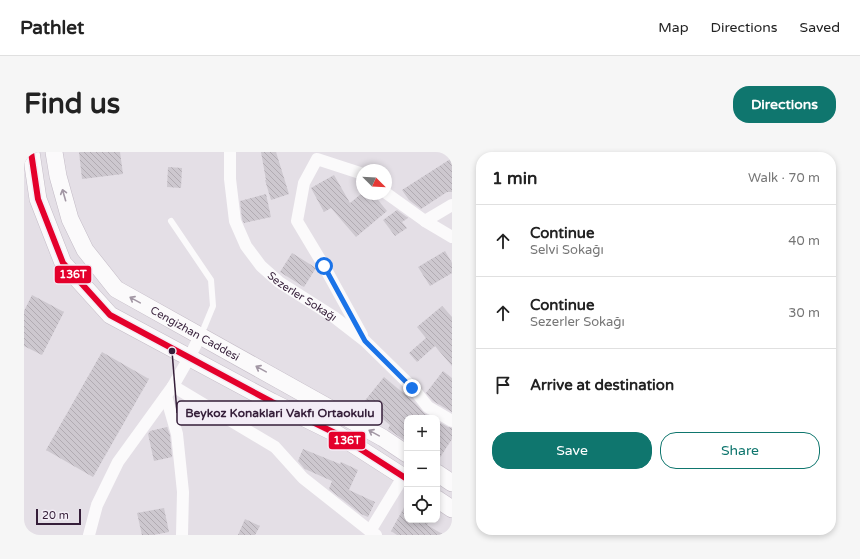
<!DOCTYPE html>
<html lang="en">
<head>
<meta charset="utf-8">
<style>
	:root { --surface:#fff; --page:#f6f6f6; --text:#222; --muted:#767676; --line:#e0e0e0; --accent:#0f766e }
	body { margin:0; font-family:"Varela Round",sans-serif; background:var(--page); color:var(--text) }
	.controls { position:absolute; right:12px; bottom:12px; display:grid; overflow:hidden; border-radius:8px; box-shadow:0 2px 6px #0003 }
	.controls button { width:36px; height:36px; display:grid; place-items:center; padding:0; border:0; border-bottom:1px solid var(--line); background:var(--surface); color:var(--text); font:20px sans-serif }
	.compass { position:absolute; left:332px; top:12px; width:36px; height:36px; border-radius:50%; background:var(--surface); box-shadow:0 2px 6px #0003; rotate:114deg }
	.scale { position:absolute; left:12px; bottom:10px; width:45px; box-sizing:border-box; padding-left:4px; border:2px solid #351e39; border-top:0; font-size:11px; line-height:14px; white-space:nowrap; color:#351e39; -webkit-text-stroke:3px #f3edf6; paint-order:stroke }
	.stop { position:absolute; width:12px; height:12px; margin:-9px; border:3px solid #1a73e8; border-radius:50%; background:#fff }
	.stop.end { background:#1a73e8; border-color:#fff; box-shadow:0 1px 4px #0008 }
	.list { margin:0; padding:0; list-style:none }
	h2 { display:flex; justify-content:space-between; align-items:center; height:52px; margin:0; padding:0 16px; font-size:17px }
	h2 small { font-size:13px; font-weight:400; color:var(--muted) }
	.list li { display:grid; grid-template-columns:26px 1fr auto; gap:12px; align-items:center; box-sizing:border-box; height:72px; padding:0 16px; border-top:1px solid var(--line) }
	.list b { display:block; font-size:15px; white-space:nowrap }
	.list p { margin:0; font-size:13px; white-space:nowrap; color:var(--muted) }
	.list em { font-size:13px; font-style:normal; color:var(--muted) }
	.actions { display:flex; gap:8px; padding:12px 16px }
	.actions a { flex:1; padding:9px 0; border:1px solid var(--accent); border-radius:16px; text-align:center; font-size:14px; color:var(--accent) }
	.actions .main { background:var(--accent); color:#fff }
	.icon { flex:none; width:22px; height:22px; fill:none; stroke:currentColor; stroke-width:2; stroke-linecap:round; stroke-linejoin:round }
	.map { position:relative; flex:none; width:428px; height:383px; overflow:hidden; border-radius:16px }
	header { display:flex; align-items:center; gap:24px; box-sizing:border-box; height:56px; padding:0 20px; background:var(--surface); border-bottom:1px solid var(--line) }
	header strong { font-size:19px }
	nav { display:flex; gap:22px; margin-inline-start:auto; font-size:14px }
	.intro { display:flex; align-items:center; justify-content:space-between; box-sizing:border-box; height:96px; padding:0 24px }
	h1 { margin:0; font-size:28px }
	.button { padding:10px 18px; border-radius:16px; background:var(--accent); color:#fff; font-size:14px; font-weight:700 }
	main { display:flex; gap:24px; padding:0 24px }
	aside { flex:1; background:var(--surface); border-radius:16px; box-shadow:0 2px 6px #0003 }
	.map>svg:first-child { display:block }
	.building { fill:url(#building-back-hatch) }
	.lines { fill:none; stroke-linecap:round; stroke-linejoin:round }
	.secondary-casing { stroke:#c3bbc6; stroke-width:18 }
	.lane { stroke:#fbfafb; stroke-width:6 }
	.street { stroke:#fbfafb; stroke-width:12 }
	.secondary { stroke:#fbfafb; stroke-width:17 }
	.bus-1-casing { stroke:#f3edf6; stroke-width:9 }
	.bus-1 { stroke:#e4002b; stroke-width:6 }
	.oneway { stroke:#a297a4 }
	.route { stroke:#1a73e8; stroke-width:5 }
	.labels { text-anchor:middle; dominant-baseline:central; stroke-width:3.5; stroke-linejoin:round; paint-order:stroke }
	.street-label { font-size:11px; fill:#351e39; stroke:#f3edf6 }
	.leader { fill:none; stroke:#351e39; stroke-width:1.5 }
	.callout-dot { fill:#351e39; stroke:#f3edf6; stroke-width:1.5 }
	.callout { fill:#f3edf6; stroke:#351e39; stroke-width:1.5 }
	.callout-label { font-size:12px; text-anchor:middle; font-weight:bold; fill:#351e39 }
	.line-badge { stroke:#f3edf6; stroke-width:1.5 }
	.badge-label { font-size:11px; text-anchor:middle; font-weight:bold; fill:#fff }
</style>
</head>
<body>
<header>
<strong>Pathlet</strong>
<nav><a>Map</a><a>Directions</a><a>Saved</a></nav>
</header>
<div class="intro"><h1>Find us</h1><a class="button">Directions</a></div>
<main>
<div class="map">
<svg width="428" height="383" viewBox="0 0 428 383">
	<defs>
		<pattern id="building-back-hatch" width="6" height="6" patternUnits="userSpaceOnUse"><rect width="6" height="6" fill="#cdc8cf"/><path d="M-1 5l2 2M0 0l6 6M5-1l2 2" fill="none" stroke="#b1abb2"/></pattern>
	</defs>
	<rect width="100%" height="100%" fill="#e4dfe6"/>
	<path class="building" d="M55,0H96L99,22L58,27Z
		M237,0H252L265,42L247,48L241,28H242Z
		M428,6V40H423L397,57L385,48L378,38Z
		M144,15L158,16L157,36L143,35Z
		M310,23L326,51L337,42H349L363,59L332,85L307,56L300,60L287,36Z
		M242,42L247,65L220,71L218,67L216,49Z
		M373,58L384,66L378,70L383,76L371,84L359,68Z
		M421,99L428,111V121L406,134L394,115Z
		M268,101L292,116L280,135L256,120Z
		M8,143L40,160L18,203L0,194V159Z
		M418,154L428,165V214L411,194L393,210L385,201L402,186L393,175Z
		M78,200L125,227L69,325L22,298Z
		M419,219L428,226V260L409,249L402,241Z
		M360,225L391,251L400,261L408,266H383V290L364,277L366,273L339,251Z
		M413,269L424,275L428,276V287L413,310Z
		M143,275L146,283L148,305L130,309L124,282L126,279Z
		M279,297L316,312L317,310L334,318L325,338L351,350L344,365L337,362L305,337L308,329L281,317L274,309Z
		M383,350V368H406L403,373L420,383H373L367,379Z
		M140,356L145,380L129,383H118L113,361Z
		M221,367L236,374L231,383H214Z"/>
	<g class="lines">
		<g class="secondary-casing">
			<g id="secondary">
				<path d="M7,0L14,47L39,111L86,163L248,250L313,282L383,327"/>
				<path id="s2" d="M30,0L34,24L46,67L61,98L92,137L359,286L383,302"/>
				<path d="M413,321L428,331"/>
				<path d="M413,347L428,357"/>
			</g>
		</g>
		<path class="lane" d="M147,69L187,128L189,154L177,183"/>
		<g class="street">
			<path id="s1" d="M206,0V27L211,69L222,94L237,114L255,130L310,165L341,189L389,236L404,255L428,269"/>
			<path d="M362,41L401,69L428,85"/>
			<path d="M401,69L428,53"/>
			<path d="M338,183L300,114L273,69L280,31L293,7L336,21L338,23"/>
			<path d="M149,234L251,295L279,326L346,379L352,383"/>
			<path d="M142,244L153,282L159,340L158,383"/>
			<path d="M346,379L379,325"/>
			<path d="M65,383L73,353L94,310L149,234L165,206L176,184"/>
		</g>
		<use href="#secondary" class="secondary"/>
		<g class="bus-1-casing">
			<path id="bus-1" d="M7,0L14,47L39,111L86,163L248,250L313,282L383,327"/>
		</g>
		<use href="#bus-1" class="bus-1"/>
	</g>
	<defs><path id="oneway-shaft" d="M-6 0H5M1.5-3L5.5 0L1.5 3" fill="none" stroke-width="1.6" stroke-linecap="round" stroke-linejoin="round"/></defs>
	<g class="oneway">
		<use href="#oneway-shaft" transform="translate(40 43) rotate(-106)"/>
		<use href="#oneway-shaft" transform="translate(111 148) rotate(-151)"/>
		<use href="#oneway-shaft" transform="translate(237 217) rotate(-151)"/>
		<use href="#oneway-shaft" transform="translate(350 281) rotate(-151)"/>
	</g>
	<g class="lines">
		<path class="route" d="M300,114L341,189L388,236"/>
	</g>
	<g class="labels">
		<g class="street-label">
			<text stroke="none"><textPath href="#s1" startOffset="173">Sezerler Sokağı</textPath></text>
			<text stroke="none"><textPath href="#s2" startOffset="244">Cengizhan Caddesi</textPath></text>
		</g>
	</g>
	<path class="leader" d="M148 199L153 261"/>
	<circle class="callout-dot" cx="148" cy="199" r="4"/>
	<rect class="callout" x="153" y="249" width="205" height="24" rx="4"/>
	<g class="callout-label">
		<text x="256" y="265">Beykoz Konaklari Vakfı Ortaokulu</text>
	</g>
	<g class="line-badge">
		<rect x="30" y="113" width="38" height="19" rx="4" fill="#e4002b"/>
		<rect x="304" y="279" width="38" height="19" rx="4" fill="#e4002b"/>
	</g>
	<g class="badge-label">
		<text x="49" y="126">136T</text>
		<text x="323" y="292">136T</text>
	</g>
</svg>
<div class="controls">
<button>+</button>
<button>−</button>
<button><svg class="icon" aria-label="locate" viewBox="0 0 24 24"><circle cx="12" cy="12" r="6"/><path d="M12 2v4M12 18v4M2 12h4M18 12h4"/></svg></button>
</div>
<svg class="compass" viewBox="-18 -18 36 36"><path d="M0-13l5 13h-10z" fill="#e53935"/><path d="M0 13l5-13h-10z" fill="#767676"/></svg>
<div class="scale">20 m</div>
<div class="stop" style="left:300px;top:114px"></div>
<div class="stop end" style="left:388px;top:236px"></div>
</div>
<aside>
<h2>1 min<small>Walk · 70 m</small></h2>
<ul class="list">
<li><svg class="icon" aria-label="ahead" viewBox="0 0 24 24"><path d="M12 20V5M6 11l6-6 6 6"/></svg><div><b>Continue</b><p>Selvi Sokağı</p></div><em>40 m</em></li>
<li><svg class="icon" aria-label="ahead" viewBox="0 0 24 24"><path d="M12 20V5M6 11l6-6 6 6"/></svg><div><b>Continue</b><p>Sezerler Sokağı</p></div><em>30 m</em></li>
<li><svg class="icon" aria-label="arrive" viewBox="0 0 24 24"><path d="M6 21V4h12l-3 4 3 4H6"/></svg><div><b>Arrive at destination</b></div></li>
</ul>
<div class="actions"><a class="main">Save</a><a>Share</a></div>
</aside>
</main>
</body>
</html>
